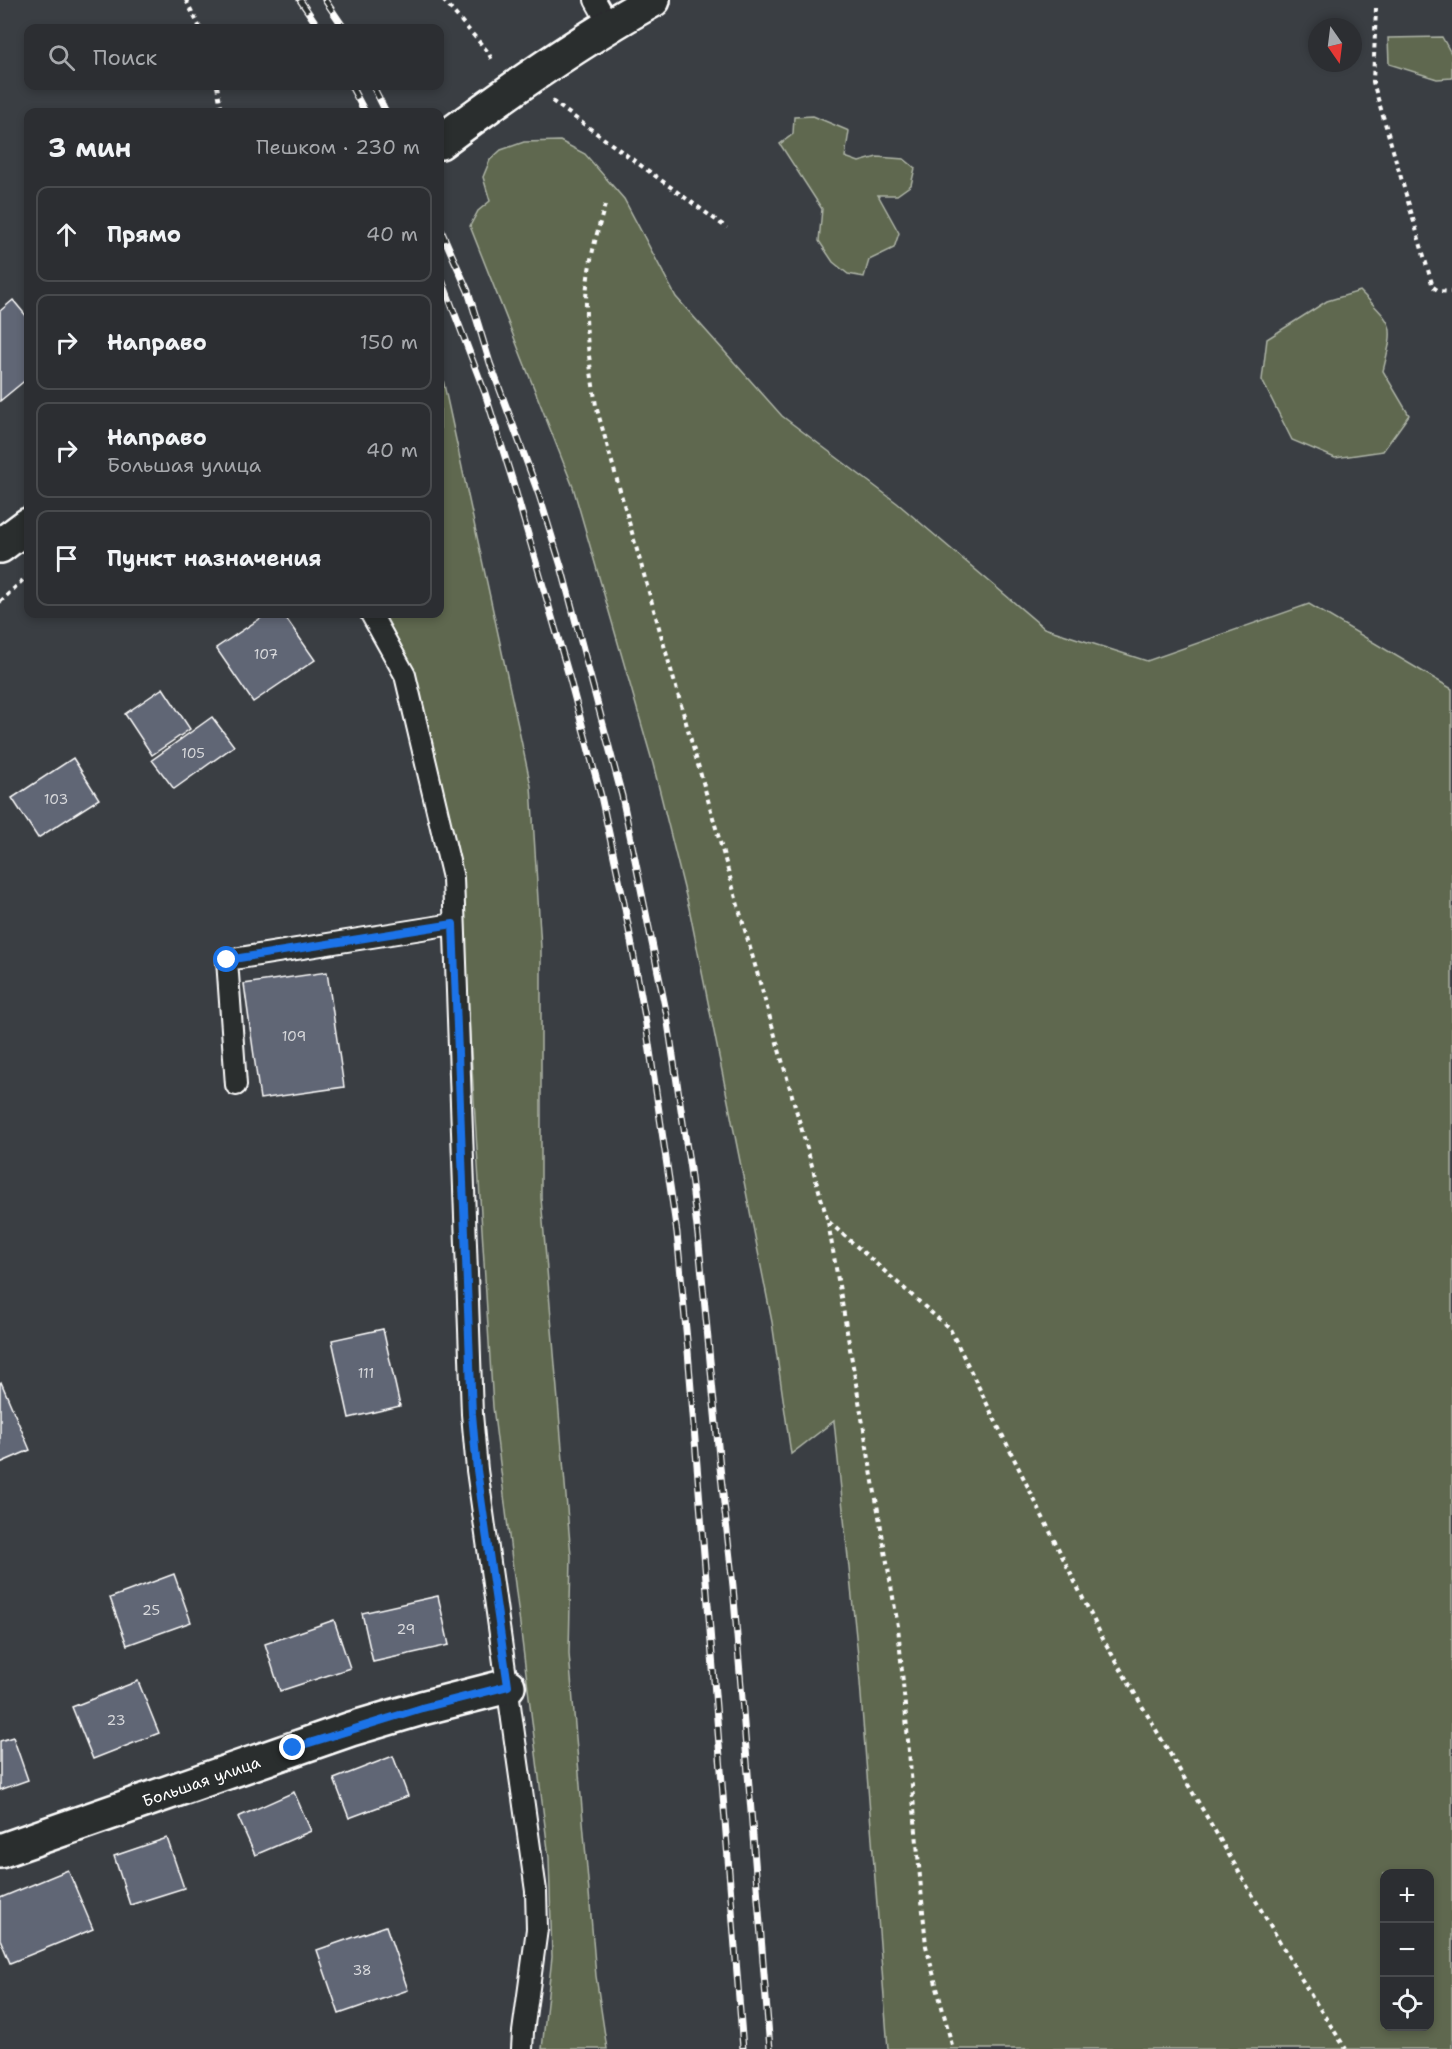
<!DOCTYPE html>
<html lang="ru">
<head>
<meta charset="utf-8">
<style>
	:root { --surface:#2c2e32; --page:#383a3e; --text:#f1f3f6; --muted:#a6a8ac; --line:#484a4d }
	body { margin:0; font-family:"Shantell Sans",sans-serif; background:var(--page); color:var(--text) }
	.controls { position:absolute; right:18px; bottom:18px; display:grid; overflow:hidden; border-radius:12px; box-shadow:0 3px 9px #0003 }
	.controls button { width:54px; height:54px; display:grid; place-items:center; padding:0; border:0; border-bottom:2px solid var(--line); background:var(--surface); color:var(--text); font:30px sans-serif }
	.compass { position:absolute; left:1308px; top:18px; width:54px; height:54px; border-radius:50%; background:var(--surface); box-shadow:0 3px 9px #0003; rotate:166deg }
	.stop { position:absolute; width:18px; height:18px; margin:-14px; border:4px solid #1a73e8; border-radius:50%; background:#fff }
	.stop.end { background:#1a73e8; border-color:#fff; box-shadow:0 2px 6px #0008 }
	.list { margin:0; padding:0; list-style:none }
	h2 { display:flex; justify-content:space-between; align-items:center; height:78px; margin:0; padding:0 24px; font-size:26px }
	h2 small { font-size:20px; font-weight:400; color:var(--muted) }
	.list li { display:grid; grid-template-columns:39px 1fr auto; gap:18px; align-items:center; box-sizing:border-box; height:96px; margin:0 12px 12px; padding:0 12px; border:2px solid var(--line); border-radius:12px }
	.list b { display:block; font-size:22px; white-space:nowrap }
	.list p { margin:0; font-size:20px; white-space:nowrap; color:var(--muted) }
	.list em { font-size:20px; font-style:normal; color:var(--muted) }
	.icon { flex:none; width:33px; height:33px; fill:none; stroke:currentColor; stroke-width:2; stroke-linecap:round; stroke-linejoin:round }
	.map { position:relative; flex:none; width:1452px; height:2049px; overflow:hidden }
	.search { position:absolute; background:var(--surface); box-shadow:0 3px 9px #0003; left:24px; top:24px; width:420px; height:66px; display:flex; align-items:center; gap:15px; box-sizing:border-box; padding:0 21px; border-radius:12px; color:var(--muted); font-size:22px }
	.panel { position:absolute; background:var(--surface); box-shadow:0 3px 9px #0003; left:24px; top:108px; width:420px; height:510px; border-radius:12px }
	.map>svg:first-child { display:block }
	.green { fill:#5e684f; stroke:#aeb4a7; stroke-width:1.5; fill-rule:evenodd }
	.building { fill:#616675; stroke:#fff; stroke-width:1.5 }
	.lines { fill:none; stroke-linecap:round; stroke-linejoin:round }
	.service-casing { stroke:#fff; stroke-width:24 }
	.minor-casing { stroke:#fff; stroke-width:38 }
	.tertiary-casing { stroke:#fff; stroke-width:38 }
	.path { stroke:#fff; stroke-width:4; stroke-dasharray:4.5 4.5; stroke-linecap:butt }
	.service { stroke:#2a2d2e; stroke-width:20 }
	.minor { stroke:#2a2d2e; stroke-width:33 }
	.tertiary { stroke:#2a2d2e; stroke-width:33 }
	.rail-casing { stroke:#fff; stroke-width:7 }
	.rail { stroke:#2a2d2e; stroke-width:4.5; stroke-dasharray:14; stroke-linecap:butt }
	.route { stroke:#1a73e8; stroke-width:8 }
	.labels { text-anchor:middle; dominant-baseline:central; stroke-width:6; stroke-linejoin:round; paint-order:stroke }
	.number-label { font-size:14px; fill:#d8d9dc }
	.street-label { font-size:16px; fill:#fff; stroke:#2a2d2e }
</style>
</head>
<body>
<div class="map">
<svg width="1452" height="2049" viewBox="0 0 1452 2049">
	<rect width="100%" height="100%" fill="#3a3e43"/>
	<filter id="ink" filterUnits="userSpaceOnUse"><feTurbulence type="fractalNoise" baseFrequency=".0167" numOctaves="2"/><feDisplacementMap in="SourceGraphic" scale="12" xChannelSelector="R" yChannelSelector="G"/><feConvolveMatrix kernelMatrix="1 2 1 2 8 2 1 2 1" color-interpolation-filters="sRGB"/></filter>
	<g filter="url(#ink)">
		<path class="green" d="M1442,37L1452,55V78L1437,79L1389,64L1388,38Z
			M813,116L849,131L845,157L859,162L877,157L904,159L915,168L911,185L897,195H878L899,233L894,248L869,260L864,277L848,274L833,262L819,241L822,209L780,144L793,134L794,117Z
			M560,141L585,154L624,199L676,297L782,416L897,503L1044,628L1147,661L1309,604L1452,689V2049H888L858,1656L834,1421L791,1454L772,1322L728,1101L689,908L653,764L573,487L470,226L478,211L490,201L483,177L490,160L501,150L524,142ZM1384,1874H1430V2026H1384Z
			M1360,291C1395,327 1395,322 1383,371L1409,415L1383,451L1335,458L1292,440L1262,380L1267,339L1327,301Z
			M440,366L531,786L541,948V1198L571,1556L569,1654L596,1976L607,2049H542L552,1957L549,1858L493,1407L460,875L415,671L384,614H440Z"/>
		<path class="building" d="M13,300L28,318V378L0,401V311Z
			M267,614H283L315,660L253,702L216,648Z
			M163,688L190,729L152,755L125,714Z
			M212,717L234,746L174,789L152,760Z
			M73,758L99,799L38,838L12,798Z
			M327,972L344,1087L260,1099L244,984Z
			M383,1329L400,1406L349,1418L332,1340Z
			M1,1382L30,1450L0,1463V1383Z
			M174,1574L191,1622L127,1645L110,1598Z
			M438,1596L449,1645L373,1662L362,1613Z
			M334,1620L350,1668L280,1691L265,1644Z
			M138,1681L159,1733L93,1759L72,1707Z
			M13,1737L28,1780L0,1790V1741Z
			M393,1756L408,1796L349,1818L334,1779Z
			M294,1792L311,1831L255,1855L238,1817Z
			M167,1838L184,1888L130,1905L114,1856Z
			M68,1870L93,1929L10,1963L0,1939V1898Z
			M386,1926L408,1990L339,2014L317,1950Z"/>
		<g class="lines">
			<g class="service-casing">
				<path id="service" d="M595,0L609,25
					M371,614L405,675L453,878L472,1414L477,1470L536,1891L537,1929L523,2032L522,2049
					M236,1085L227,960L453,924"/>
			</g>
			<g class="minor-casing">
				<g id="minor">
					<path id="s1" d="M0,1851L351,1729L422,1708L508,1686"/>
				</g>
			</g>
			<g class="tertiary-casing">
				<path id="tertiary" d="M440,142C508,91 578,42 653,0
					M0,546L28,525"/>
			</g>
			<path class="path" d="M186,0L200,28
				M443,0L488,52L493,62
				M1376,8L1373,82L1433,287L1439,291L1452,292
				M217,86L222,112
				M552,101L727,228
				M605,205C596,236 587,268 586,300C585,336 591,371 596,406L828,1222L898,1626L926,1946L953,2049
				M0,602L28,575
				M829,1222L950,1329L1103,1639L1312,1997L1346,2049"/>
			<use href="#service" class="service"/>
			<use href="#minor" class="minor"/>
			<use href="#tertiary" class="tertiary"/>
			<g class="rail-casing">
				<path id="rail" d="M300,0L319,28
					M325,0L344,28
					M351,86L365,112
					M373,86L386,112
					M440,228L468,291L490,363L539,495L561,566L622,796L667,1016L690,1169L699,1244L720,1467L733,1586L770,2049
					M440,275L485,393L512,479L569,676L601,796L624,903L645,1017L677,1233L688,1351L743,2049"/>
			</g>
			<use href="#rail" class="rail"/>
		</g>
	</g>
	<g class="lines" filter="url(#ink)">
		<path class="route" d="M227,960L453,924L472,1414L477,1470L508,1686L422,1708L293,1748"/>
	</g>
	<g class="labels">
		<g class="number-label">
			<text x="266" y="654">107</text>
			<text x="193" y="753">105</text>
			<text x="56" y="799">103</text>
			<text x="294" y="1036">109</text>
			<text x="366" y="1373">111</text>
			<text x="151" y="1610">25</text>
			<text x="406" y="1629">29</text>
			<text x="116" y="1720">23</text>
			<text x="362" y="1970">38</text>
		</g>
		<g class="street-label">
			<text stroke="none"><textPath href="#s1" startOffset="213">Большая улица</textPath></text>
		</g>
	</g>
</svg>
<div class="controls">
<button>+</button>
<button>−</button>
<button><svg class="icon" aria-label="locate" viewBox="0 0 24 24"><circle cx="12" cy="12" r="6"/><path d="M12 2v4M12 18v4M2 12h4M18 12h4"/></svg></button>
</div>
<svg class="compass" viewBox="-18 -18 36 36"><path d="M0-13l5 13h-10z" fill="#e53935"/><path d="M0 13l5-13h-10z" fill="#a6a8ac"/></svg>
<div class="stop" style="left:227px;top:960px"></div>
<div class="stop end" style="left:293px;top:1748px"></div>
<div class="search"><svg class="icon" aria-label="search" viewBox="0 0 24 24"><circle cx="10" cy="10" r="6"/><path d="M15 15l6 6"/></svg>Поиск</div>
<section class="panel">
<h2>3 мин<small>Пешком · 230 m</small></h2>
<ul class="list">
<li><svg class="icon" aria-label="ahead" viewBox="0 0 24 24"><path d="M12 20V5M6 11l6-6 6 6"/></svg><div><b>Прямо</b></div><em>40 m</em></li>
<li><svg class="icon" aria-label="right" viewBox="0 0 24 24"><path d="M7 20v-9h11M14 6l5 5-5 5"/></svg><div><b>Направо</b></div><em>150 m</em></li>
<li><svg class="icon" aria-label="right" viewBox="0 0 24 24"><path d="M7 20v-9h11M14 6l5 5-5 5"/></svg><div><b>Направо</b><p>Большая улица</p></div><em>40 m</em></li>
<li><svg class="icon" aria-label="arrive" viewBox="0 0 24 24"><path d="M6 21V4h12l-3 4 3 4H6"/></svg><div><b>Пункт назначения</b></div></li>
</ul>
</section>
</div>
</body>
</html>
